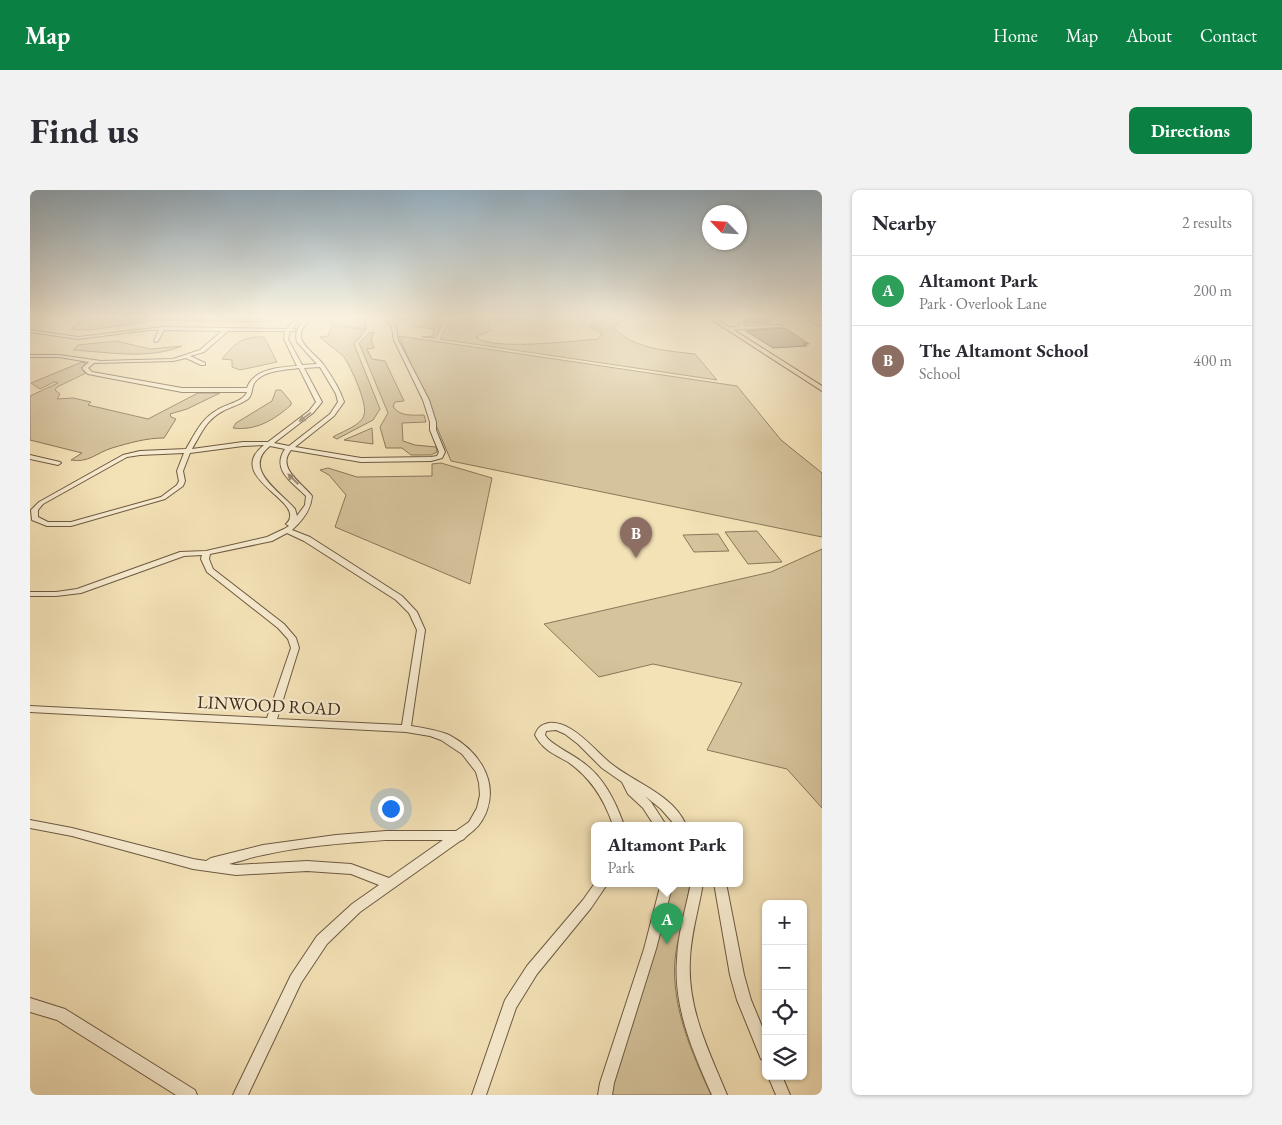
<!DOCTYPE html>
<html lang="en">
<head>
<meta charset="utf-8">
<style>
	:root { --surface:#fff; --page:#f2f2f3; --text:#2b2b33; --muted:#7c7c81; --line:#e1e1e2; --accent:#0b8043 }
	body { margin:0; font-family:"EB Garamond",serif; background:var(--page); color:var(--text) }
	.controls { position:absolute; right:15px; bottom:15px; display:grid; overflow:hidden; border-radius:8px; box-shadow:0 1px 4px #0004 }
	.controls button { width:45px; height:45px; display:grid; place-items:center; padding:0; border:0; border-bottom:1px solid var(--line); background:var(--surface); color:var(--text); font:25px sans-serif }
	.compass { position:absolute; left:672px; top:15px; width:45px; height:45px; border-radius:50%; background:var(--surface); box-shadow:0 1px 4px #0004; rotate:295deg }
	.you { position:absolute; left:360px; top:618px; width:18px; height:18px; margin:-12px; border:4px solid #fff; border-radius:50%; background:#1a73e8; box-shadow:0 0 0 8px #1a73e833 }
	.badge { display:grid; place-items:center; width:32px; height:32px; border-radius:50%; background:var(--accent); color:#fff; font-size:16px; font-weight:700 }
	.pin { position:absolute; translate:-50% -41px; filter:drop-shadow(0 1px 2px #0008) }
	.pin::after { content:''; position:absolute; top:26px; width:18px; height:15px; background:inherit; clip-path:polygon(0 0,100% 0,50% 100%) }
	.popup { position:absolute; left:561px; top:632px; width:152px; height:65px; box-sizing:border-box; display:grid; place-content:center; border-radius:8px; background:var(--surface); filter:drop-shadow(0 1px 4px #0005); font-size:16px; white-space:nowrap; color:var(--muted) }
	.popup b { font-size:19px; color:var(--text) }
	.popup::after { content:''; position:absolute; left:50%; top:100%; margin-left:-10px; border:10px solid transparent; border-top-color:var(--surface) }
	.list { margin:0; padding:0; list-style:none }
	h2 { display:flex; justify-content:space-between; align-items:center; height:65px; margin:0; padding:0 20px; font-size:21px }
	h2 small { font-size:16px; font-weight:400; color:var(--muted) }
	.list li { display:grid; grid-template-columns:32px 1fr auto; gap:15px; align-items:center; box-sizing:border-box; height:70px; padding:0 20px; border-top:1px solid var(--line) }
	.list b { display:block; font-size:19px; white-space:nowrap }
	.list p { margin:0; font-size:16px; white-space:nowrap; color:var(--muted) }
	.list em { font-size:16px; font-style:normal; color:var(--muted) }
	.icon { flex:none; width:28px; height:28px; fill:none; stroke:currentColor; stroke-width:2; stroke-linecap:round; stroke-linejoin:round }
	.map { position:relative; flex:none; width:792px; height:905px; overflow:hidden; border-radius:8px }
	header { display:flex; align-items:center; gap:30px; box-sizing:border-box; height:70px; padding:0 25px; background:var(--accent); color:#fff }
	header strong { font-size:24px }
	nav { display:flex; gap:28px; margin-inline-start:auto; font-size:18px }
	.intro { display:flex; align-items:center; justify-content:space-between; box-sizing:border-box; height:120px; padding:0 30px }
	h1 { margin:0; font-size:35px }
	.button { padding:12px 22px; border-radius:8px; background:var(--accent); color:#fff; font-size:18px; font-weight:700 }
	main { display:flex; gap:30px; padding:0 30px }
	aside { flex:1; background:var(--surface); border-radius:8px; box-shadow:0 1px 4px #0004 }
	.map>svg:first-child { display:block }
	.green { fill:#d5c39c; stroke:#8a775b }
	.building { fill:#9e8a6c; stroke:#402b1a }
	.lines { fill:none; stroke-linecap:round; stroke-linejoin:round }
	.minor-casing { stroke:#6d5941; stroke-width:2 }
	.major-casing { stroke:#402b1a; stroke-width:2 }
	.minor { fill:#f8ecd0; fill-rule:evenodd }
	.major { fill:#f4e2b7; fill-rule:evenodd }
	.oneway { fill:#9c8c75 }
	.labels { text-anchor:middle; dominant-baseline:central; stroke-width:4.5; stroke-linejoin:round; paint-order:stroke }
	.street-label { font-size:18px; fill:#402b1a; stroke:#f8ecd0 }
</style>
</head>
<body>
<header>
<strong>Map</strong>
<nav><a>Home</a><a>Map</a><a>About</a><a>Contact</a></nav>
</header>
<div class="intro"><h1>Find us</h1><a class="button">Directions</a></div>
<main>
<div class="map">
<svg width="792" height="905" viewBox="0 0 792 905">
	<rect width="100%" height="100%" fill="#f4e2b7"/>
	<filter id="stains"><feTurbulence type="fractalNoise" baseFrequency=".004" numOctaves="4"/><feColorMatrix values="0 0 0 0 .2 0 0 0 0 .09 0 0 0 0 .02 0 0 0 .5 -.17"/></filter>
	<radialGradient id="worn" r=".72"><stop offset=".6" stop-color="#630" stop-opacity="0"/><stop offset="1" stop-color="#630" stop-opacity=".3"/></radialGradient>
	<path class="green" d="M67,128H250L242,131L224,132L127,130L61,140L41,139L52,129Z
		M307,128H334L337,139L298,132Z
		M364,128H416L405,148L392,147L403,146L404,139L383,136L380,129L364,130Z
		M421,128H513L463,130L458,131L461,140L446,147C460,161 545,151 568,149L572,144L560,136L563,131L560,128H597L584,138C603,159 639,161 665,164L687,190L410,149Z
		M302,135L336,140L324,154L350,219L343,230L307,249L303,247C311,242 332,235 334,225C338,214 321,177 314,167C307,160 297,154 290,147L298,146Z
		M344,142L341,150L344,158L337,159L342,169L355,171L374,211L365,212L363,216C369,227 383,225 394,225L396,232L372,233L373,251L385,255L406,257L407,262L401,265H381L372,258H356L350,237L358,223L329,153L339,143Z
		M369,146L707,196L751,250L792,283V347L421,271Z
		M226,147H234L247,172L210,180L202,177V170L192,169C204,155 208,149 226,147Z
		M86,151L120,159L152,156C118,170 78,162 43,160L48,155Z
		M52,172L55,173L53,181L56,183L27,197L25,200L30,204L27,209L43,208L61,212L58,215L118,229L168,203H190L157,219L140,224L141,227L146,229L134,248C116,248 99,253 82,258C66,263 59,273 41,270L52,263L0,250V206L28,193L24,192L10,199L1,193Z
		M246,200H251L261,212V215C244,230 226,241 203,238L206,233L242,211Z
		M342,238L343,254L314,250Z
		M411,273L462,288L440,394L305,337L316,305L299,285L290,280L298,278L327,287L402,286V274Z
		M727,341L752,372L718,374L695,342Z
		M688,344L699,361L664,362L653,345Z
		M792,359V618L757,579L677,560L712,493L623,474L569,487L514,434L741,382Z
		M641,693H660C657,718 648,743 645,769C641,817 662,863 681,905H580L635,720Z"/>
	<path class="building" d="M716,128H740V133L715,132Z
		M755,138L779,154H773L777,156L743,158L716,141Z"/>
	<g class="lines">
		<g class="minor-casing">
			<path id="minor" d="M266,128H270L262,139H265V141H260L258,149L272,175L287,174L267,152C264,142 269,134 278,128H282C277,133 270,138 271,147C271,155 288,167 293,174C301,185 310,199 314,212L304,226L265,257L331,268L401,267L407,266L409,262L400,240V232L393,210L364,150L362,138L356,128H360L366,138L368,150L399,210L406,232V240L415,262L412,268L401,271L331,272L261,260C246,278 272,293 282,306C281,320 272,331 262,340L280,347L372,406L387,422L395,440L381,536C394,538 407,540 419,545C446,559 468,588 457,620C455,626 450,635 445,639C441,643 437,645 434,649L430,651L330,722L297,754L271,793L218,905H203L261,785L287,746L322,714L349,695L321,684L277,681L206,685L163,679L42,646L0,638V630L42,638L163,669L176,671L181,668L233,655L306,645L356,641H426L439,632L447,618L450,605L449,593L446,582L432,564L411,550L400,546L376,542L0,522V516L237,528L261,458L258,449L248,438L177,382L171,369L172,365L154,366L51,403L26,406H0V402H26L47,399L150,362L176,361L237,347L254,339L259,336L256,334C258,332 260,330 260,327C264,307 196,285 234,255L213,256L160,263L153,281L155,291L153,296L135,309L41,336H17L2,330L1,320L9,312L93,265L110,261L156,259C165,244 171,229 187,220C196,214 213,212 217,202H152L58,184L52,178L59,172L29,167H0V165H29L71,171L143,169L170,160L192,141L134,140L128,151L126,152L124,151L129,140H118L48,149L0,142V140L48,147L133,137L257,139ZM198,141H255L254,149L267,176C250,177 223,179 217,198H152L62,182L58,178L64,173L143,171L156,168L171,175H175V173L160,166L174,162ZM290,177L306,204L308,212L300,224L259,256L244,253L283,223L292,212L274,178ZM269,178L286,212L279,221L238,252H213L162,259C172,242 176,230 193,221C201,217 211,214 218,209C223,205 221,197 225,192C234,180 256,180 269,178ZM240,256L255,259C241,280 262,292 276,306L275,315L267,326L265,319C251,302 211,279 240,256ZM154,263L147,281L149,291L147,295L131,307L41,332H18L8,327V320L13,314L97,267L110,265ZM257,343L274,351L366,410L379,423L387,440L372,535L247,529L269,458L266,448L254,434L183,379L179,369L180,364L242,351ZM356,650H413L359,688L321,674L277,671L206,675L199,674C211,671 222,667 233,665C273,656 315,653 356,650Z
				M710,128H714L713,133L715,136L750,135L752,136L750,137L697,140V138L711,136L709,133Z
				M780,128H784L788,132L792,133V135L785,134Z
				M0,265L30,272L31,273L28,275L0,269Z
				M519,533C527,532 534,535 541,539C556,548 566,561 579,572C604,593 643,604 656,635H645L631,619L615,606L621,612L636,635H624L613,618L598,604L592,592L572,578L548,554L535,544L526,540L516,541L515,545L518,549C528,558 540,563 551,571C573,586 585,610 594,635H583C574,609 561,588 538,572C524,564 513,560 505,545C508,537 511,535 519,533Z
				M565,693H578L561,718L507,784L486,818L456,905H442L475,810L497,776L553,710Z
				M631,693H643L626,759L584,893L582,905H568L570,893L614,759Z
				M661,693H673C669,718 661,743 660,769C657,819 679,861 697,905H682C663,862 643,817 647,769C648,743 656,718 661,693Z
				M684,693H696L714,785L721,810L736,846V871L731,869L707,810L700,785Z
				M0,808L35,819L165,900L167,905H146L27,830L0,822Z
				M738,886H752L760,905H746Z"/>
		</g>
		<g class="major-casing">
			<path id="major" d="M679,128H685L792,196V201Z"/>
		</g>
		<use href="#minor" class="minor"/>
		<use href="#major" class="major"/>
	</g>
	<defs><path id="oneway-solid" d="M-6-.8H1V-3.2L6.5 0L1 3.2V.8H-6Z" transform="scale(1.25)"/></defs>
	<g class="oneway">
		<use href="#oneway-solid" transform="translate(275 227) rotate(143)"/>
		<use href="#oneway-solid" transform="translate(263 289) rotate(-135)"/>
	</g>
	<linearGradient id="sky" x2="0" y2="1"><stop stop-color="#94aebf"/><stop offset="0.5" stop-color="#faf2df"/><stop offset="1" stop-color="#faf2df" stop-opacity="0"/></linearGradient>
	<rect width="792" height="254" fill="url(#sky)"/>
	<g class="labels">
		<g class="street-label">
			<text transform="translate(239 515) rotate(3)">LINWOOD ROAD</text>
		</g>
	</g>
	<rect width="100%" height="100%" filter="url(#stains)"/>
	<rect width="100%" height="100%" fill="url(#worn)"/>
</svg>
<div class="controls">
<button>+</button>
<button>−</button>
<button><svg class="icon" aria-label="locate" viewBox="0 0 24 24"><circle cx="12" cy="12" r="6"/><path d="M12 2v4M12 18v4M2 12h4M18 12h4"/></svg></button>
<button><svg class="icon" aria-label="layers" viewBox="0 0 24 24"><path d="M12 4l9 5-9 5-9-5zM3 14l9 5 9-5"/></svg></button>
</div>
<svg class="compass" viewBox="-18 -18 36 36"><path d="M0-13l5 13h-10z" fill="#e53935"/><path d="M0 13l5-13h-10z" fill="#7c7c81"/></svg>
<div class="you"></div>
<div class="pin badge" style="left:637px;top:754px;background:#2e9e5b">A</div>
<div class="popup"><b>Altamont Park</b>Park</div>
<div class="pin badge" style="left:606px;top:368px;background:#8d6e63">B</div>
</div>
<aside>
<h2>Nearby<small>2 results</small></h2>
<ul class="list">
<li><span class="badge" style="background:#2e9e5b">A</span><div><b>Altamont Park</b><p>Park · Overlook Lane</p></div><em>200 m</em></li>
<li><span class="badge" style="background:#8d6e63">B</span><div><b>The Altamont School</b><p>School</p></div><em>400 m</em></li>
</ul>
</aside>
</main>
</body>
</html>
